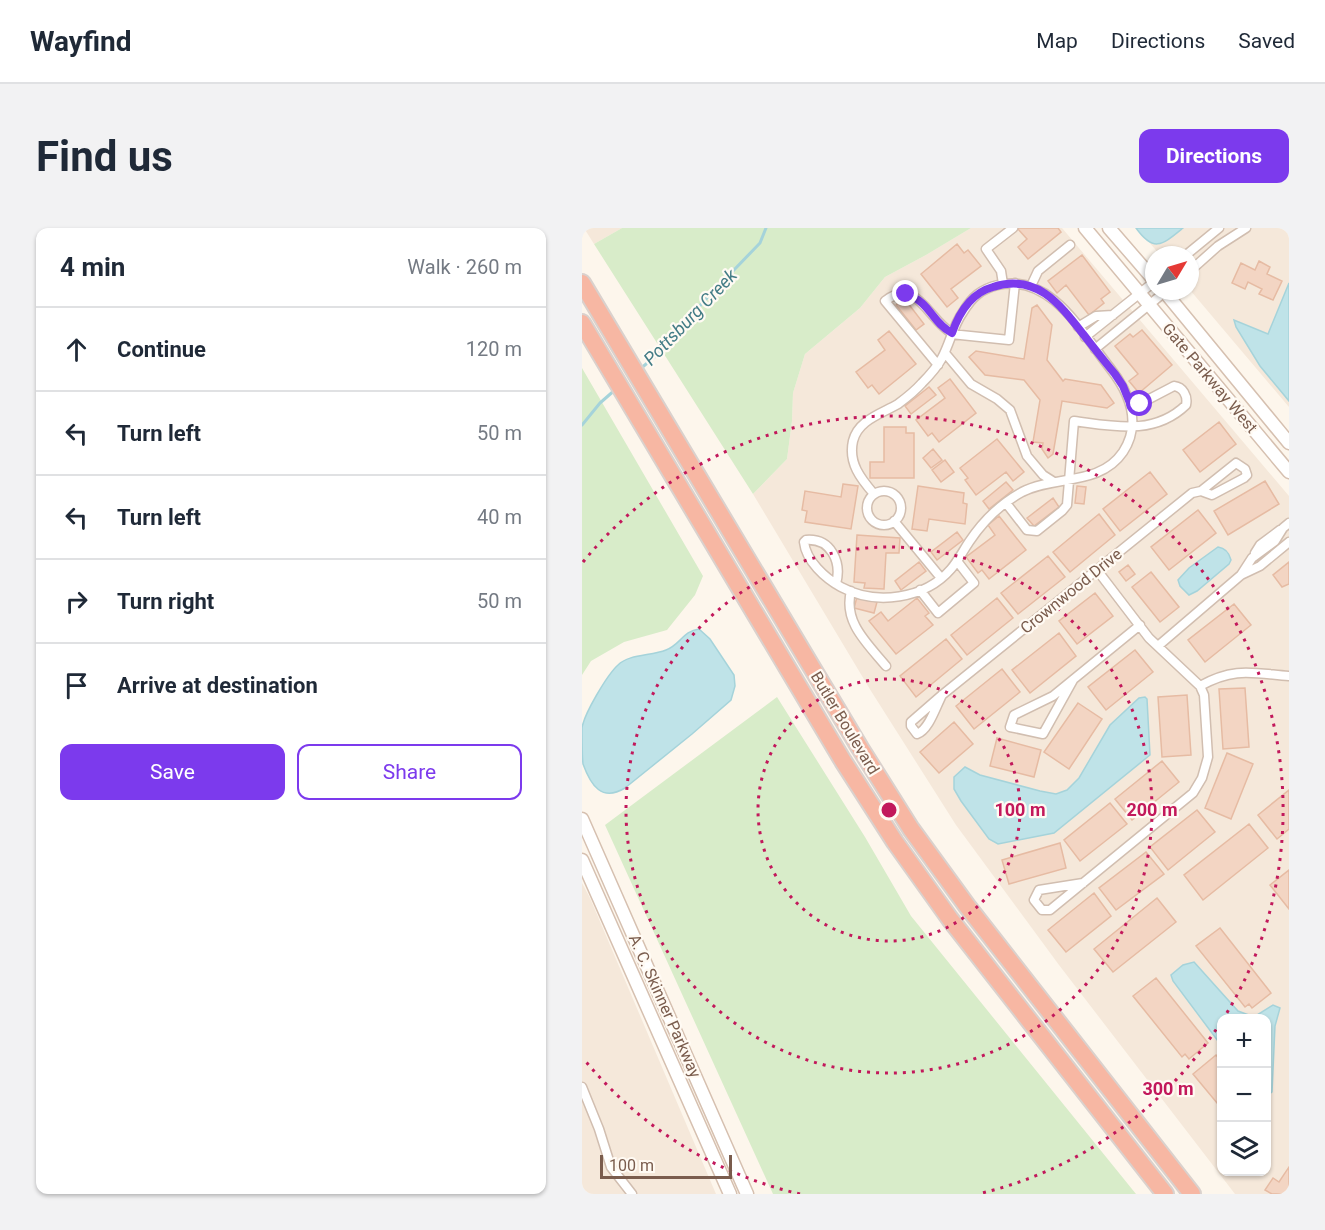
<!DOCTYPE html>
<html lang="en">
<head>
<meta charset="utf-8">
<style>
	:root { --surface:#fff; --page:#f2f2f3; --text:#1f2937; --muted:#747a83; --line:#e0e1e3; --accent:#7c3aed }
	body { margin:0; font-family:Roboto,sans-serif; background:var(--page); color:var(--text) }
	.controls { position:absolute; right:18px; bottom:18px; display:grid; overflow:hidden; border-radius:12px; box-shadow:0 2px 4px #0004 }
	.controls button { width:54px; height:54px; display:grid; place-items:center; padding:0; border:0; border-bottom:2px solid var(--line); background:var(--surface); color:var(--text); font:30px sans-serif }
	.compass { position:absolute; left:563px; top:18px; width:54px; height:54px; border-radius:50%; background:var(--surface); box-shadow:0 2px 4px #0004; rotate:52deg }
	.scale { position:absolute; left:18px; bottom:15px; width:132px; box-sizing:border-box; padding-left:6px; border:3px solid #7a5c4d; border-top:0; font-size:16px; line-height:21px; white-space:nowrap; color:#7a5c4d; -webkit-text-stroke:4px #fffaf3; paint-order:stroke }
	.stop { position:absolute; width:18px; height:18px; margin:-14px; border:4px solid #7c3aed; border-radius:50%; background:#fff }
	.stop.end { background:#7c3aed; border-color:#fff; box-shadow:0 2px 6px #0008 }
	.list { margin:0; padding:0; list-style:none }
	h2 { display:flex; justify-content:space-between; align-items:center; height:78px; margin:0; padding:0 24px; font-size:26px }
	h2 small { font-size:20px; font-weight:400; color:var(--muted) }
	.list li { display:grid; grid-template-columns:39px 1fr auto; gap:18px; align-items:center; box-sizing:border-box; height:84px; padding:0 24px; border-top:2px solid var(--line) }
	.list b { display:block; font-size:22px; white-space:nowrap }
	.list em { font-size:20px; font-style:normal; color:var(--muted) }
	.actions { display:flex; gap:12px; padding:18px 24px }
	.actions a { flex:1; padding:14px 0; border:2px solid var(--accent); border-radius:12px; text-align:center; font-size:21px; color:var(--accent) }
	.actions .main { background:var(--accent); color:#fff }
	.icon { flex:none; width:33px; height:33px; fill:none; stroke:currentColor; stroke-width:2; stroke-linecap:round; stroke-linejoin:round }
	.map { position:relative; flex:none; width:707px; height:966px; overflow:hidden; border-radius:12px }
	header { display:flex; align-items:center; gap:36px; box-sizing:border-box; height:84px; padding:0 30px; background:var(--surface); border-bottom:2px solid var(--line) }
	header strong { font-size:28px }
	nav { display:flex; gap:33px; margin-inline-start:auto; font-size:21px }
	.intro { display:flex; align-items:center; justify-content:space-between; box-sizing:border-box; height:144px; padding:0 36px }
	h1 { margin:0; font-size:42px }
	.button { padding:15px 27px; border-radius:12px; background:var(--accent); color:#fff; font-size:21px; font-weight:700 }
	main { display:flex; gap:36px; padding:0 36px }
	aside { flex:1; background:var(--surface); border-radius:12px; box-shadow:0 2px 4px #0004 }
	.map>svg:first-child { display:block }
	.residential { fill:#f5e8da; fill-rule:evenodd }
	.green { fill:#d8ecc9 }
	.water { fill:#bfe3e8; stroke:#a5d3da; stroke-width:1.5 }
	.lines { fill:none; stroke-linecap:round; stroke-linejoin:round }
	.stream { stroke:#a5d3da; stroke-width:3 }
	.building { fill:#f3d5c3; stroke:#e6bba3; stroke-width:1.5 }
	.minor-casing { stroke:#d1beb0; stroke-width:11 }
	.secondary-casing { stroke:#d6c0b0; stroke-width:15 }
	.motorway-casing { stroke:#dad1cd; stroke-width:20 }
	.minor { stroke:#fff; stroke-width:8 }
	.secondary { stroke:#fff; stroke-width:12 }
	.motorway { stroke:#f7b7a3; stroke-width:16 }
	.route { stroke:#7c3aed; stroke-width:8 }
	.ring { fill:none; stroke:#c2185b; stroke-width:3; stroke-dasharray:3 6 }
	.labels { text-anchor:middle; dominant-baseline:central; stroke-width:4.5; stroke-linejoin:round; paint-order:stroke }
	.street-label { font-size:16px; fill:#7a5c4d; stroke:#fffaf3 }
	.water-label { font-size:18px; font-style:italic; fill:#437c86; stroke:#fffaf3 }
	.centre { fill:#c2185b; stroke:#fffaf3; stroke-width:3 }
	.ring-label { font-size:18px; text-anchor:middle; font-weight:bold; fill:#c2185b; stroke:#fffaf3; stroke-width:4.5; stroke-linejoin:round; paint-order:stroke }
</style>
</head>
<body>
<header>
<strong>Wayfind</strong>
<nav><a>Map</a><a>Directions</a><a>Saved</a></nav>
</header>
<div class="intro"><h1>Find us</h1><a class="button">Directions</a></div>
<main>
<aside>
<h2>4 min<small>Walk · 260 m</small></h2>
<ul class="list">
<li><svg class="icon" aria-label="ahead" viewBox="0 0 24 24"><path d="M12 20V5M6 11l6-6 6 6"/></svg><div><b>Continue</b></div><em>120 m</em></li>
<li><svg class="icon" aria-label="left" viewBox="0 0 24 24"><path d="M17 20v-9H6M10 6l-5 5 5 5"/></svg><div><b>Turn left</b></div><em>50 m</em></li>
<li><svg class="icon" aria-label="left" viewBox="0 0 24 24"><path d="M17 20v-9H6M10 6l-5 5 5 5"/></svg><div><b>Turn left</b></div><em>40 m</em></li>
<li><svg class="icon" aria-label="right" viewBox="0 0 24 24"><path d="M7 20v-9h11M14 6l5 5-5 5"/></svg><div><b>Turn right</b></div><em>50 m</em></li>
<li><svg class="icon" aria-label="arrive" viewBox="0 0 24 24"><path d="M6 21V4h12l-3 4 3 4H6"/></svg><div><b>Arrive at destination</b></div></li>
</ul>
<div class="actions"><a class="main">Save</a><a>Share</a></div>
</aside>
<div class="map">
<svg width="707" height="966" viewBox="0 0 707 966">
	<rect width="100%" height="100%" fill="#fdf6ec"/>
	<path class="residential" d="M2,0H40L12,16Z
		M389,0H480L707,268V966H653L477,737L374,597L289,463L171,266L205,231L210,193L211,165L223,126L278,80L303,49L344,27ZM640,790H684V944H640Z
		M555,0H707V179L608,62V27H578Z
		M0,655L8,670L134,966H0Z"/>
	<path class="green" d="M40,0H389L344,27L303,49L278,80L223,126L211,165L210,193L205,231L171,266L12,16Z
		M0,140L121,348L113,367L85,402L42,414L9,433L0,447Z
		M195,469L283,609L329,688L554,966H191L23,597Z"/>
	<path class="water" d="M554,0H601C580,17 572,25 554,0Z
		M707,55V173L678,138L654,99L652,92L686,106Z
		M636,319C643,320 647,324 649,332L647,336L615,363L607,367L598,358L596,352L607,340Z
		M117,401L128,411L152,447L153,458L149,472L110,506L43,560C20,574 9,558 1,536C0,527 0,510 0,500C2,486 25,447 36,437C47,426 69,428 84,422C98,417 101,403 117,401Z
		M563,469L565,471L568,527L472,605L416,616L407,611L379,573L372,561V549L383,539L398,547L458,563L474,566L485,562L497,550L528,497L557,470Z
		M612,734L656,783L672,789L691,777L698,780L693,798L690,864L685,868L684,790H640L639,817L591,753L589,747L601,737Z"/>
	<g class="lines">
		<path class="stream" d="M57,142L83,120L121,74L178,15L184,0
			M0,197L18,175L34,161"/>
	</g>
	<path class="building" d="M435,0H476L479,4L446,31L436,19L445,11Z
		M375,16L382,25L386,22L399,38L369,61L376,70L365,79L339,46Z
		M500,27L528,64L519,71L522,75L507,87L484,57L475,65L466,53Z
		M677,33L688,39L685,46L700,53L691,72L677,66L680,61L666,54L663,61L650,55L659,35L673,42Z
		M322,70L342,96L334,102L314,77Z
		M455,77L470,97L465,132L481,153L483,151L519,157L532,175L525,180L480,173L471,226L466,230L460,221L461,215L451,214L458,172L442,152L403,147L387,129L394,123L442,131L450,80Z
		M560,102L590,137L557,165L547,153L556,146L533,118L548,106L551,109Z
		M307,103L334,136L297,166L290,157L286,160L274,144L303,122L296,112Z
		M368,151L394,185L357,214L350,205L346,208L334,192L363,170L356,160Z
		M347,159L354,167L329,186L323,178Z
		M637,194L654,216L618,244L601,222Z
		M302,199H324V205H332V250H288V234H302Z
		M415,211L442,244L431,253L424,244L394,267L383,252L386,250L378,240Z
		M351,221L360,232L349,240L341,230Z
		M363,232L372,244L359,254L350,242Z
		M568,244L585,266L538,303L521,281Z
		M683,253L697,276L646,307L632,283Z
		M424,254L431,262L407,281L401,273Z
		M261,256L276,258L269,301L223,294L225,283L220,282L223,263L259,269Z
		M336,258L382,265L381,275L385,276L383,296L347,291L345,303L330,301Z
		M495,258L504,259L502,276L493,275Z
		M471,270L477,279L452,298L445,290Z
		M616,282L634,305L587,342L569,319Z
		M517,286L533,307L488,344L471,324Z
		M417,288L444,322L407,351L400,342L396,345L384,329L413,307L406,297Z
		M375,304L381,312L355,332L349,324Z
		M275,307L318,310L317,325H304L302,361L282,360L283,355L272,354Z
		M466,328L483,349L436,386L419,365Z
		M337,334L344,343L319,362L313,353Z
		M707,334V356L700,359L691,347Z
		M546,337L553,346L544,353L537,344Z
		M569,344L597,379L578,394L550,359Z
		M513,365L531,388L495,416L477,393Z
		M275,369L295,374L292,385L272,380Z
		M335,370L347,385L343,388L351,397L314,426L287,393L299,384L306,393Z
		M415,370L431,390L385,427L369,407Z
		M652,376L669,397L623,434L606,412Z
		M477,405L494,428L448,465L430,442Z
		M364,411L380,431L334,469L318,448Z
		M553,422L571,444L524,482L506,459Z
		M420,441L438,464L392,501L374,478Z
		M663,460L667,519L641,521L637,461Z
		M605,467L609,527L580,529L576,469Z
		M496,475L520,491L487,541L462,524Z
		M372,494L391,516L357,545L338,524Z
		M415,510L459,522L452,549L408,538Z
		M645,525L671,536L649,591L623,580Z
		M580,533L597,554L550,592L533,571Z
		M707,562V601L695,611L676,587Z
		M528,575L545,596L498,633L482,612Z
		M615,582L633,604L586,642L568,619Z
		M667,596L686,620L621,672L602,647Z
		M478,615L484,640L427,656L420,632Z
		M564,624L582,646L534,682L517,660Z
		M707,642V681L688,657Z
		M512,665L529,688L484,724L466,702Z
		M575,670L594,694L531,744L512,721Z
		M638,700L689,765L670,780L667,776L663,779L614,718Z
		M574,750L626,815L607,831L603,826L600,829L551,768Z
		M634,827L640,834V881L611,846Z
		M707,939V966H690L683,962L691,950L697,954Z"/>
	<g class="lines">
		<g class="minor-casing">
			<path id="minor" d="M604,27L637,0
				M608,43L636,18L664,0
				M421,56L419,43L404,21L431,0
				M449,58L456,43L488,17
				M496,99L514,88L531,87
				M369,106L427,112L433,55
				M503,109L572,54
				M513,121L584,63
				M363,125L389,156L415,171L428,182L445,228L461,247L472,254
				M356,137L303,73C335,48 347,93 370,105
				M285 280a17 17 0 1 1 34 0a17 17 0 1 1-34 0Z
				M424,275L445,302L455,303L480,283L485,277L492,193C531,198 572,208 604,177C606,168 601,159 592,158L550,180
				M312,293L359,350
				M673,325L678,317L698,302
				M659,347L670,330L693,313L701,300L707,295
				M254,356C260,334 249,310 224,312L222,314C224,333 243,350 259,359C294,378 343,371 369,341C376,333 381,323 387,314C401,293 418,276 440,264C473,247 518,258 541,224C560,195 547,164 528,140C500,105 469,45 416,57C399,61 390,69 381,84C371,98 368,115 360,130C355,139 348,147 340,155C333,163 324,170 316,176C299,186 276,192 271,213C266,235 279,251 292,266
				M338,362L356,385L392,355L375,333
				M269,363C261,394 285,415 304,438
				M576,418L659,347L678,338L707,314
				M491,452L461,506L428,499L432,487L471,468L558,397
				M618,458C652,439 670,445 707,448
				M360,467C354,478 347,502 335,506L329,498V494L360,467L610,265L619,263L654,235L663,241L665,247L662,250L630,267L619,263
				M501,655L457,662L452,672L460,682H468L611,565L620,550L626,529L622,467L618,458L567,410L515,342
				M0,859L17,901L29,939L50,966"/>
		</g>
		<g class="secondary-casing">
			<path id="secondary" d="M503,0L707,244
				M527,0L572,52
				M582,63L707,215
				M0,591L165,966
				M0,632L148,966"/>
		</g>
		<g class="motorway-casing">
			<path id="motorway" d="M0,55L278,520L329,601L385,678L610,966
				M0,95L261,533L313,614L368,691L583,966"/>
		</g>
		<use href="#minor" class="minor"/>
		<use href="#secondary" class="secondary"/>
		<use href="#motorway" class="motorway"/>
	</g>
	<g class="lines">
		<path class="route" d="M324,66C349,74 349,94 370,105C377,85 389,65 411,59C454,45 477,75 501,106C512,120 522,133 533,146L541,158L550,180L558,176"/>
	</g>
	<g class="ring">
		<circle cx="307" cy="582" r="131"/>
		<circle cx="307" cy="582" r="263"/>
		<path d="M639 794A394 394 0 0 1 396 966M218 966A394 394 0 0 1 1 830M1 334A394 394 0 0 1 643 788"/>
	</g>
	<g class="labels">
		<g class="street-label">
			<text transform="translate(628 150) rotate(50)">Gate Parkway West</text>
			<text transform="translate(489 363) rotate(-39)">Crownwood Drive</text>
			<text transform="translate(263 495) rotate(59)">Butler Boulevard</text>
			<text transform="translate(83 778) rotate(66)">A. C. Skinner Parkway</text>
		</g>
		<g class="water-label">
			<text transform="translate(108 89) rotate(-46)">Pottsburg Creek</text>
		</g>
	</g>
	<circle cx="307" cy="582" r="9" class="centre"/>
	<g class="ring-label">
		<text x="438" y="588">100 m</text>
		<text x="570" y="588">200 m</text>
		<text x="586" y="867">300 m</text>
	</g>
</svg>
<div class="controls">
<button>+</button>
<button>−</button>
<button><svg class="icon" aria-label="layers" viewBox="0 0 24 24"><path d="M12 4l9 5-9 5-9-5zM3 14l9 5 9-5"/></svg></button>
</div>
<svg class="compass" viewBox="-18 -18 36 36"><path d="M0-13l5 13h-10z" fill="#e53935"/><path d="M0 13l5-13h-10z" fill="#747a83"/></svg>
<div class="scale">100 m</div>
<div class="stop" style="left:558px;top:176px"></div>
<div class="stop end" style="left:324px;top:66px"></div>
</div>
</main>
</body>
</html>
